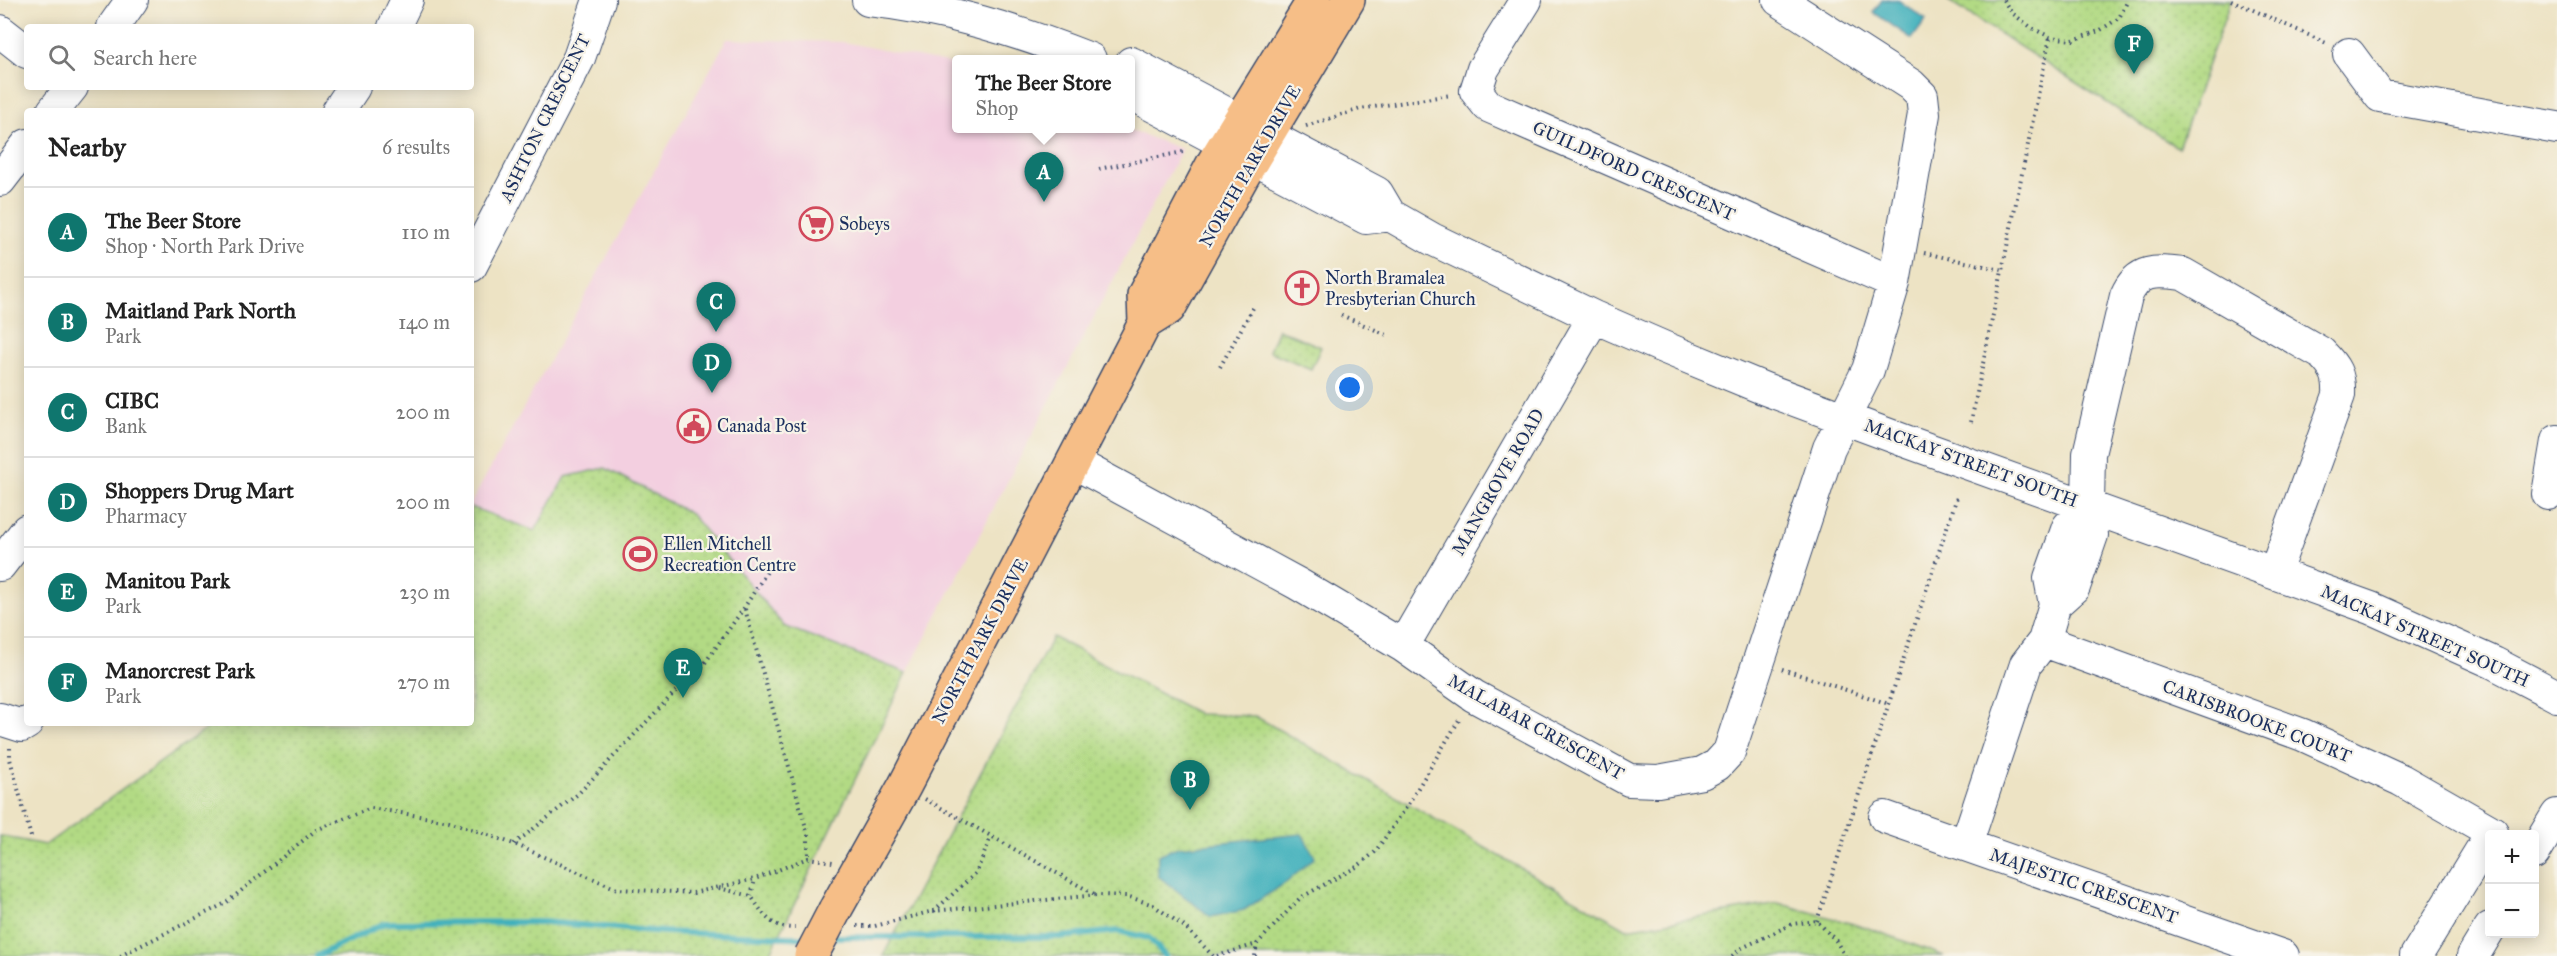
<!DOCTYPE html>
<html lang="en">
<head>
<meta charset="utf-8">
<style>
	:root { --surface:#fff; --page:#f2f2f2; --text:#222; --muted:#767676; --line:#e0e0e0; --accent:#0f766e }
	body { margin:0; font-family:"IM FELL Great Primer",serif; background:var(--page); color:var(--text) }
	.controls { position:absolute; right:18px; bottom:18px; display:grid; overflow:hidden; border-radius:6px; box-shadow:0 3px 15px #0003 }
	.controls button { width:54px; height:54px; display:grid; place-items:center; padding:0; border:0; border-bottom:2px solid var(--line); background:var(--surface); color:var(--text); font:30px sans-serif }
	.you { position:absolute; left:1350px; top:388px; width:21px; height:21px; margin:-15px; border:4px solid #fff; border-radius:50%; background:#1a73e8; box-shadow:0 0 0 9px #1a73e833 }
	.badge { display:grid; place-items:center; width:39px; height:39px; border-radius:50%; background:var(--accent); color:#fff; font-size:20px; font-weight:700 }
	.pin { position:absolute; translate:-50% -50px; filter:drop-shadow(0 2px 3px #0008) }
	.pin::after { content:''; position:absolute; top:32px; width:21px; height:18px; background:inherit; clip-path:polygon(0 0,100% 0,50% 100%) }
	.popup { position:absolute; left:952px; top:55px; width:183px; height:78px; box-sizing:border-box; display:grid; place-content:center; border-radius:6px; background:var(--surface); filter:drop-shadow(0 2px 4px #0005); font-size:20px; white-space:nowrap; color:var(--muted) }
	.popup b { font-size:22px; color:var(--text) }
	.popup::after { content:''; position:absolute; left:50%; top:100%; margin-left:-12px; border:12px solid transparent; border-top-color:var(--surface) }
	.list { margin:0; padding:0; list-style:none }
	h2 { display:flex; justify-content:space-between; align-items:center; height:78px; margin:0; padding:0 24px; font-size:26px }
	h2 small { font-size:20px; font-weight:400; color:var(--muted) }
	.list li { display:grid; grid-template-columns:39px 1fr auto; gap:18px; align-items:center; box-sizing:border-box; height:90px; padding:0 24px; border-top:2px solid var(--line) }
	.list b { display:block; font-size:22px; white-space:nowrap }
	.list p { margin:0; font-size:20px; white-space:nowrap; color:var(--muted) }
	.list em { font-size:20px; font-style:normal; color:var(--muted) }
	.icon { flex:none; width:33px; height:33px; fill:none; stroke:currentColor; stroke-width:2; stroke-linecap:round; stroke-linejoin:round }
	.map { position:relative; flex:none; width:2557px; height:956px; overflow:hidden }
	.search { position:absolute; background:var(--surface); box-shadow:0 3px 15px #0003; left:24px; top:24px; width:450px; height:66px; display:flex; align-items:center; gap:15px; box-sizing:border-box; padding:0 21px; border-radius:6px; color:var(--muted); font-size:22px }
	.panel { position:absolute; background:var(--surface); box-shadow:0 3px 15px #0003; left:24px; top:108px; width:450px; height:618px; border-radius:6px }
	.map>svg:first-child { display:block }
	.built { fill:#f3cfe0 }
	.park { fill:url(#park-dots); stroke:#668471; stroke-width:1.5 }
	.water { fill:#41b0bc; stroke:#2e708d; stroke-width:1.5 }
	.lines { fill:none; stroke-linecap:round; stroke-linejoin:round }
	.stream { stroke:#41b0bc; stroke-width:6 }
	.minor-casing { stroke:#3a4a6d; stroke-width:34 }
	.major-casing { stroke:#3a4a6d; stroke-width:36 }
	.path { stroke:#3a4a6d; stroke-width:4; stroke-dasharray:1.5 4.5; stroke-linecap:butt }
	.minor { stroke:#fff; stroke-width:32 }
	.major { stroke:#f6be87; stroke-width:33 }
	.major-bridge-casing { stroke:#3a4a6d; stroke-width:36; stroke-linecap:butt }
	.major-bridge { stroke:#f6be87; stroke-width:33 }
	.labels { text-anchor:middle; dominant-baseline:central; stroke-width:4.5; stroke-linejoin:round; paint-order:stroke }
	.street-label { font-size:18px; fill:#1b2f5e; stroke:#f7f3e8 }
	.poi-label { font-size:18px; fill:#1b2f5e; stroke:#f7f3e8; text-anchor:start }
</style>
</head>
<body>
<div class="map">
<svg width="2557" height="956" viewBox="0 0 2557 956">
	<defs>
		<pattern id="park-dots" width="8" height="8" patternUnits="userSpaceOnUse" patternTransform="scale(1.5)"><rect width="8" height="8" fill="#b2da84"/><path d="M2 2h.1M6 6h.1" fill="none" stroke="#98bb74" stroke-width="1.8" stroke-linecap="round"/></pattern>
	</defs>
	<rect width="100%" height="100%" fill="#f7f3e8"/>
	<filter id="ink" filterUnits="userSpaceOnUse"><feTurbulence type="fractalNoise" baseFrequency=".0167" numOctaves="2"/><feDisplacementMap in="SourceGraphic" scale="12" xChannelSelector="R" yChannelSelector="G"/><feConvolveMatrix kernelMatrix="1 2 1 2 8 2 1 2 1" color-interpolation-filters="sRGB"/></filter>
	<filter id="wash" filterUnits="userSpaceOnUse"><feTurbulence type="fractalNoise" baseFrequency=".008" numOctaves="4" result="noise"/><feDisplacementMap in="SourceGraphic" scale="24" xChannelSelector="R" yChannelSelector="G"/><feGaussianBlur stdDeviation="1.35" result="paint"/><feColorMatrix in="noise" values="0 0 0 0 0 0 0 0 0 0 0 0 0 0 0 0 0 1.4 0 .05"/><feComposite in="paint" operator="in"/></filter>
	<g filter="url(#wash)">
		<rect width="100%" height="100%" fill="#ede3c4"/>
		<path class="built" d="M727,39L843,42L957,65V128L1127,129L1182,149L907,673L784,626L691,514L565,477L535,531L471,507V503Z"/>
		<path class="park" d="M1947,0H2231L2178,148Z
			M1278,329L1321,347L1311,369L1269,351Z
			M605,468L691,514L784,626L907,673L769,956H0V836L45,845L215,723H471V507L535,531L565,477Z
			M1053,637L1199,714L1255,716L1627,929L1778,903L1871,929L1944,956H883Z"/>
		<path class="water" d="M1882,0H1898L1926,20L1912,39L1873,12Z
			M1302,834L1315,857L1287,882L1244,910L1211,917L1158,876V855L1178,847Z"/>
		<g class="lines">
			<path class="stream" d="M831,937H1059L1118,931L1149,938L1165,956
				M317,956L385,923L543,922L665,932L809,938"/>
		</g>
	</g>
	<g filter="url(#ink)">
		<g class="lines">
			<g class="minor-casing">
				<path id="minor" d="M868,0C945,8 1018,31 1090,59
					M1526,0L1483,69L1476,91L1488,106L1894,283
					M113,27L132,0
					M394,27L407,0
					M0,31L27,52
					M2349,54L2380,96L2557,128
					M1131,63L1377,193L1390,215L1432,239L1594,317L1663,347L1765,389L1908,442L2371,608L2494,663L2557,696
					M1131,94L1366,218L1390,215
					M53,111L72,87
					M338,111L354,87
					M0,180L27,145
					M471,266L579,58L599,0
					M1073,462L1298,584L1403,646L1474,696L1629,780L1658,781L1702,773L1717,765L1729,752L1829,448L1868,370L1894,283L1924,114L1922,96L1911,85L1779,0
					M2548,494L2557,441
					M0,565L27,530
					M2055,604L2074,587L2092,535L2088,505L2089,454L2126,296C2138,268 2157,271 2183,274L2321,353C2335,367 2340,375 2339,395L2275,572
					M2044,641L2303,735L2401,780L2492,832L2491,834
					M1403,646L1594,317
					M0,719L22,726L27,723
					M1885,817L2283,956
					M1966,845L2026,664L2044,641L2055,604L2050,578L2068,527L2088,505
					M2534,853L2557,815
					M2416,956L2490,836
					M2473,956L2490,928"/>
			</g>
			<g class="major-casing">
				<path id="major" d="M1145,323L1169,308L1242,177L1348,0
					M835,910L904,787L1145,323L1144,295L1214,162L1314,0"/>
			</g>
			<path class="path" d="M2003,0L2012,13L2032,28L2050,37L2073,40L2099,31L2119,18L2128,0
				M2231,0L2326,43
				M1306,126L1360,109L1451,95
				M1099,169L1183,152
				M1924,253L2002,270
				M1341,315L1387,335
				M1220,367L1253,308
				M1971,422L2050,37
				M745,609L808,835V858
				M1782,669L1889,704
				M10,748V759L31,837
				M925,799L1096,895
				M514,844L578,794L673,694L702,667L744,608L768,570
				M719,888L751,896C764,915 770,928 795,928
				M751,896L755,879
				M934,911L976,873L991,837
				M1817,921L1958,494
				M857,926H875L933,911L1097,895L1127,896L1153,905L1185,927L1213,956
				M120,956L226,903L316,830L371,808L449,821L514,844L617,889L693,893L755,879L808,858L833,862
				M1217,956L1257,944
				M1255,956L1257,944L1300,898L1358,866L1375,852L1404,811L1461,717
				M1732,956L1742,948L1792,924L1817,921L1836,941L1845,956"/>
			<use href="#minor" class="minor"/>
			<use href="#major" class="major"/>
			<g class="major-bridge-casing">
				<path id="major-bridge" d="M811,956L835,910"/>
			</g>
			<use href="#major-bridge" class="major-bridge"/>
		</g>
	</g>
	<defs>
		<g id="supermarket-ring" transform="scale(1.725)"><circle r="9.5" fill="#f7f3e8" stroke="#d1495b" stroke-width="1.5"/><path d="M-6-5.5h2.5l.6 2H6L4.5 2H-2.5L-4.4-4H-6ZM-1.5 3.2a1.3 1.3 0 1 0 .1 0ZM3 3.2a1.3 1.3 0 1 0 .1 0Z" fill="#d1495b"/></g>
		<g id="church-ring" transform="scale(1.725)"><circle r="9.5" fill="#f7f3e8" stroke="#d1495b" stroke-width="1.5"/><path d="M-1.2-6h2.4v3.5h3.3v2.4h-3.3V6h-2.4V-.1h-3.3v-2.4h3.3Z" fill="#d1495b"/></g>
		<g id="civic-ring" transform="scale(1.725)"><circle r="9.5" fill="#f7f3e8" stroke="#d1495b" stroke-width="1.5"/><path d="M-.6-6.5H3V-4.5H.6V-3L4-1V1h2V6H-6V1h2V-1L-.6-3ZM-1.2 2.5V6h2.4V2.5Z" fill="#d1495b"/></g>
		<g id="stadium-ring" transform="scale(1.725)"><circle r="9.5" fill="#f7f3e8" stroke="#d1495b" stroke-width="1.5"/><path d="M0-5a6.5 5 0 1 0 0 10a6.5 5 0 1 0 0-10ZM-3.5-1.8h7v3.6h-7Z" fill="#d1495b"/></g>
	</defs>
	<g fill-rule="evenodd">
		<use href="#supermarket-ring" x="816" y="224"/>
		<use href="#church-ring" x="1302" y="288"/>
		<use href="#civic-ring" x="694" y="426"/>
		<use href="#stadium-ring" x="640" y="554"/>
	</g>
	<g class="labels">
		<g class="street-label">
			<text transform="translate(545 118) rotate(-64)">ASHTON CRESCENT</text>
			<text transform="translate(1250 166) rotate(-60)">NORTH PARK DRIVE</text>
			<text transform="translate(1634 171) rotate(24)">GUILDFORD CRESCENT</text>
			<text transform="translate(1971 463) rotate(20)">MACKAY STREET SOUTH</text>
			<text transform="translate(1498 482) rotate(-60)">MANGROVE ROAD</text>
			<text transform="translate(2425 636) rotate(24)">MACKAY STREET SOUTH</text>
			<text transform="translate(980 641) rotate(-62)">NORTH PARK DRIVE</text>
			<text transform="translate(2257 721) rotate(21)">CARISBROOKE COURT</text>
			<text transform="translate(1536 727) rotate(29)">MALABAR CRESCENT</text>
			<text transform="translate(2084 886) rotate(19)">MAJESTIC CRESCENT</text>
		</g>
		<g class="poi-label">
			<text x="839" y="224">Sobeys</text>
			<text x="1325" y="278">North Bramalea<tspan x="1325" dy="21">Presbyterian Church</tspan></text>
			<text x="717" y="426">Canada Post</text>
			<text x="663" y="544">Ellen Mitchell<tspan x="663" dy="21">Recreation Centre</tspan></text>
		</g>
	</g>
</svg>
<div class="controls">
<button>+</button>
<button>−</button>
</div>
<div class="you"></div>
<div class="pin badge" style="left:1044px;top:202px">A</div>
<div class="popup"><b>The Beer Store</b>Shop</div>
<div class="pin badge" style="left:1190px;top:810px">B</div>
<div class="pin badge" style="left:716px;top:332px">C</div>
<div class="pin badge" style="left:712px;top:393px">D</div>
<div class="pin badge" style="left:683px;top:698px">E</div>
<div class="pin badge" style="left:2134px;top:74px">F</div>
<div class="search"><svg class="icon" aria-label="search" viewBox="0 0 24 24"><circle cx="10" cy="10" r="6"/><path d="M15 15l6 6"/></svg>Search here</div>
<section class="panel">
<h2>Nearby<small>6 results</small></h2>
<ul class="list">
<li><span class="badge">A</span><div><b>The Beer Store</b><p>Shop · North Park Drive</p></div><em>110 m</em></li>
<li><span class="badge">B</span><div><b>Maitland Park North</b><p>Park</p></div><em>140 m</em></li>
<li><span class="badge">C</span><div><b>CIBC</b><p>Bank</p></div><em>200 m</em></li>
<li><span class="badge">D</span><div><b>Shoppers Drug Mart</b><p>Pharmacy</p></div><em>200 m</em></li>
<li><span class="badge">E</span><div><b>Manitou Park</b><p>Park</p></div><em>230 m</em></li>
<li><span class="badge">F</span><div><b>Manorcrest Park</b><p>Park</p></div><em>270 m</em></li>
</ul>
</section>
</div>
</body>
</html>
